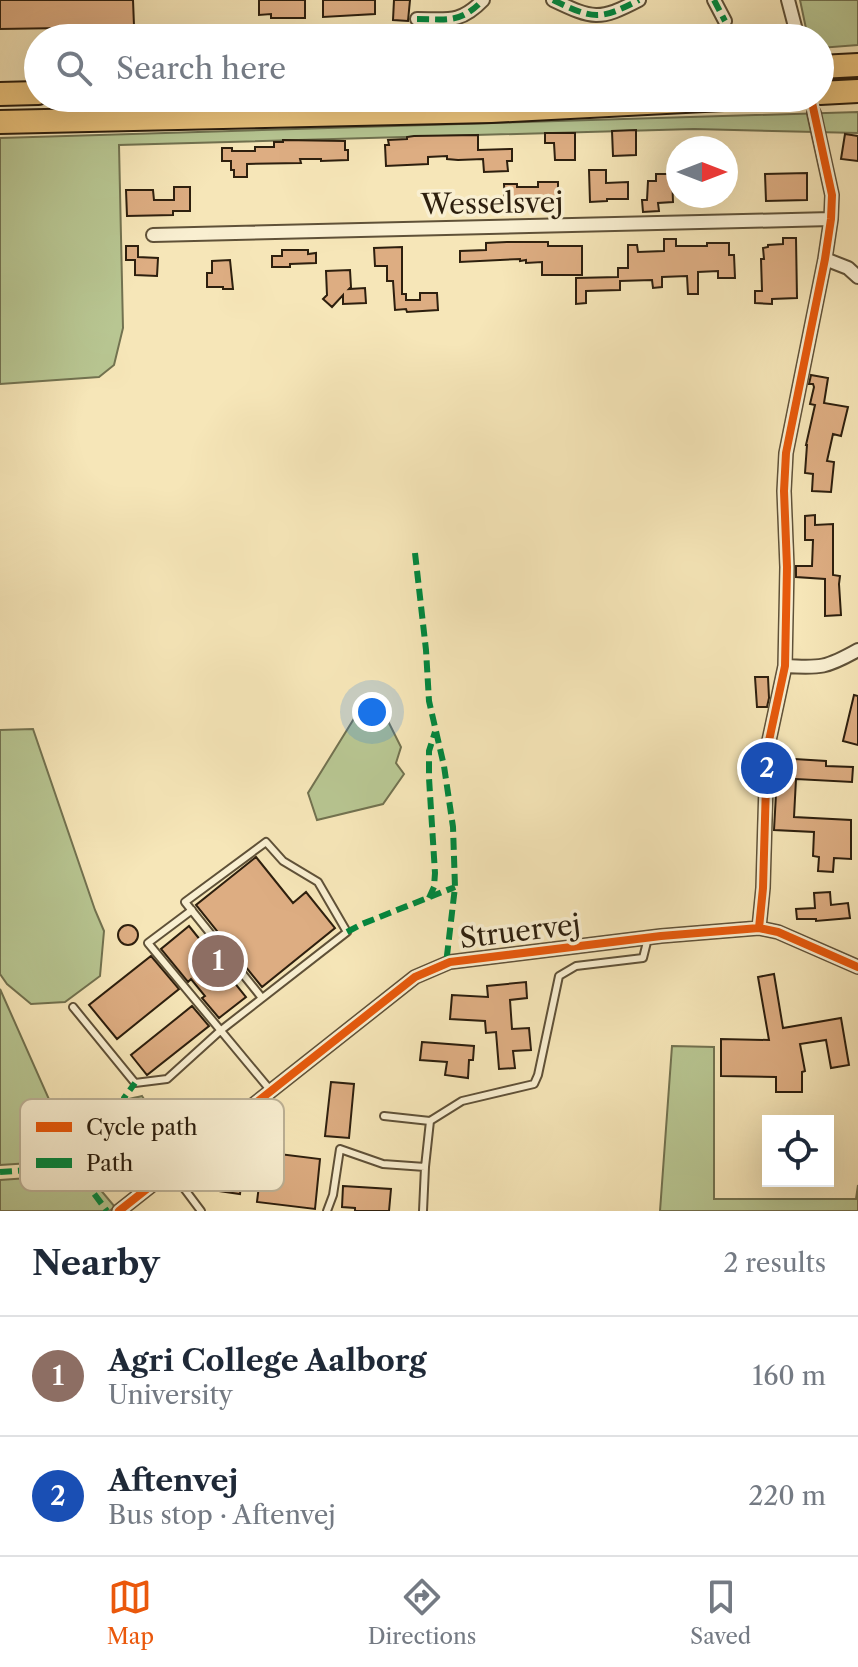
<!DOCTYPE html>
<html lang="en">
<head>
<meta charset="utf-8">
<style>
	:root { --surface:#fff; --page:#f6f6f7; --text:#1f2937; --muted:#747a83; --line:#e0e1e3; --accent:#ea580c }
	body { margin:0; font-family:"Libre Caslon Text",serif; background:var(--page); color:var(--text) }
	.controls { position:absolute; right:24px; bottom:24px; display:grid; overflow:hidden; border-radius:0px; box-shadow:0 8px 32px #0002 }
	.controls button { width:72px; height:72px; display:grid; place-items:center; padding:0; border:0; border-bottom:2px solid var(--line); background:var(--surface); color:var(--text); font:40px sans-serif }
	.compass { position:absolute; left:666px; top:136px; width:72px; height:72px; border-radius:50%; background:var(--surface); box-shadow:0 8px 32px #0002; rotate:90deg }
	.you { position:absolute; left:372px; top:712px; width:28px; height:28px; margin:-20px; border:6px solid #fff; border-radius:50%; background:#1a73e8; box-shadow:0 0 0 12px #1a73e833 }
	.badge { display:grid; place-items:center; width:52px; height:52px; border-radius:50%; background:var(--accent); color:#fff; font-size:26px; font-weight:700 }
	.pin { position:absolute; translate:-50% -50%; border:4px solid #fff; box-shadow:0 2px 8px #0006 }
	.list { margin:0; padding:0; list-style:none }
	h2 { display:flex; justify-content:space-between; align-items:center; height:104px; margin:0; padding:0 32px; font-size:34px }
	h2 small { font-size:26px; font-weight:400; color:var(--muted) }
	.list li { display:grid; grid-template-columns:52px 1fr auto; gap:24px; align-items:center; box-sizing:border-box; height:120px; padding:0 32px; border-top:2px solid var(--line) }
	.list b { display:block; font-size:30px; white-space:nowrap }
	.list p { margin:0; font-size:26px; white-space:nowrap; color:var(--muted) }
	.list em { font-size:26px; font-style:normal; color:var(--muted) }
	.icon { flex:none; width:44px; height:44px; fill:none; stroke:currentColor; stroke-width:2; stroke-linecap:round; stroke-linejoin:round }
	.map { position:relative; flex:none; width:858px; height:1211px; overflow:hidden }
	.search { position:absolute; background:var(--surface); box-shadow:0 8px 32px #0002; left:24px; right:24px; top:24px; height:88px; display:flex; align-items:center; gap:20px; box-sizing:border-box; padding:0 28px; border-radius:44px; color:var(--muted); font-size:30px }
	.sheet { height:344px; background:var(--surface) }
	nav { display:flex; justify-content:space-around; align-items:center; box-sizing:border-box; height:112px; border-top:2px solid var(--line); background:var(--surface); font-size:22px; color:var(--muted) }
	nav a { display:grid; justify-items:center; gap:4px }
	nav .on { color:var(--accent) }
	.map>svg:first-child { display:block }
	.green { fill:#b8c692; stroke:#727250; stroke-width:2 }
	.building { fill:#ddad82; stroke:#2d1f0e; stroke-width:2 }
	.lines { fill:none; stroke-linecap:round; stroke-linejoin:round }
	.lane-casing { stroke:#5f5138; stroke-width:10 }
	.street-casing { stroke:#5f5138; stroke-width:16 }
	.highway-casing { stroke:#2d1f0e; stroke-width:26 }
	.lane { stroke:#f9efd1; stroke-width:6 }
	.street { stroke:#f9efd1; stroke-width:12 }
	.highway { stroke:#ebc37c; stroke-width:22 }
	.quiet { stroke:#00873e; stroke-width:6; stroke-dasharray:12 6; stroke-linecap:butt }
	.cycleway-casing { stroke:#f9efd1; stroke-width:13 }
	.cycleway { stroke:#e8590c; stroke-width:8 }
	.labels { text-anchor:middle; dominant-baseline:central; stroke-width:7; stroke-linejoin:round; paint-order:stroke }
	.street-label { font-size:28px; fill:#2d1f0e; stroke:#f9efd1 }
	.key { fill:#f9efd1; stroke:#bcb196; stroke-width:2 }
	.key-label { font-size:22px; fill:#2d1f0e }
</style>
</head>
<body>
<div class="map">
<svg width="858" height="1211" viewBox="0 0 858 1211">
	<rect width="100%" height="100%" fill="#f6e6b8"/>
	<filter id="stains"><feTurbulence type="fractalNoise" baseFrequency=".0025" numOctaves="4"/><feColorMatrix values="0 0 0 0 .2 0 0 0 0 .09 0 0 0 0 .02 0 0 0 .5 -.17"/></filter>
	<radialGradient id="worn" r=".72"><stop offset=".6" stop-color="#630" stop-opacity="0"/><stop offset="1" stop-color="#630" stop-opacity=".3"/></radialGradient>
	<path class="green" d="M800,0H858V45L820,48V38H808Z
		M858,112V133L694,129L119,145L123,328L114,365L99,377L0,384V138Z
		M384,713L401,747L396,763L404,774L383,804L317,820L308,793L355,717Z
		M33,729L95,910L104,931L100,976L65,1002L31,1004L7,984L0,974V730Z
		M0,989L76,1160L0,1165Z
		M672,1046L714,1047V1199H856L858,1185V1211H660Z
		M142,1096L171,1140V1149L148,1158L111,1152L91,1157L79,1156C79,1147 78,1137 80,1129C88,1106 121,1101 142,1096Z
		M83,1169L115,1207L109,1211H0V1180L56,1176Z"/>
	<path class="building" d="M0,0H133L134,26L129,29L126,27L0,29Z
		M259,0H305V18H271V14L259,15Z
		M323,0H375V14L323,17Z
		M394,0H410L408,21L393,20Z
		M636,130V155L613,156L612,131Z
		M545,133H575V160H555L554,143H545Z
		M845,134L858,136V161L841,159Z
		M478,135V150L512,149V161H507L508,171L484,172L483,159L458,160L447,159V156L428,157V164L386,166L385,145H389L388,140L407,139V137L414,136Z
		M283,140L345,141V150H348V160L321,161V159H300L301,163L247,164V177H234V170H231V161H222V148H232V151H255V147H274V142H283Z
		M589,170H606V183L628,182V199H607V201L590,202Z
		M807,173V200L766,201L765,174Z
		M656,174H672L673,202L658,203L659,211L643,212L642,200H647L648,181H656Z
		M538,182H558V191H561V203L505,205L504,184H517V187H538Z
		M174,187H190V211H173V215L127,216L126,190H153L154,200H174Z
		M783,238H796L797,298L772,299V304L755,303V291H762L761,259H764L763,248L768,247V245L783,244Z
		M664,239H676V246H707V243H729V255H734L735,278H718V271L698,272V294H688L687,276L662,277V287L653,288L652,280L620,281V290L586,291V303L576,304V278L618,277V268H628V245H637L638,252L664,251Z
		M507,242H548V246H582V275H542V262L526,263V260L520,261V259L460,262V251L486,250V243Z
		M126,246H138V257L158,258L157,276L135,275V260H126Z
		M402,247V294H406V300H420V293H437L438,310L407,312L406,309L395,310L393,281H387V266H375L374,248Z
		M282,250H308V254L316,253V263L290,264V267H272V256H282Z
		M230,260L233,289H223V287H207V273H212V261Z
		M350,270L351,287L349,289L365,288L366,303L343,304V295L332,307L323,299L327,295L326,271Z
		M811,375L828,378L824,403L848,407L841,436L833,434L827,461L834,462L831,492L812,491L813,474L805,473L807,445H806L815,405L810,404L814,387L813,384H809Z
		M815,515V525L833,524V575L840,576L839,584L841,615L825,616V579L796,577V566H812L813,540H805V516Z
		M755,677H768L769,698L767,707H757Z
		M854,695L858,696V745L843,741Z
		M778,758L826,761V766L853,767L852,782L796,779L794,817L851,820V859L834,858L833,872L818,871L819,857L813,856L814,832L774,830Z
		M256,857L293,903L306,892L335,928L262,987L196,905Z
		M830,892L831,905L848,903L850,918L816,921V919H797L796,909L815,908L814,893Z
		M118 935a10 10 0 1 1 20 0a10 10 0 1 1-20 0Z
		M189,926L246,997L219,1018L202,998L205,996L191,979L188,982L161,949Z
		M151,956L179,989L117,1039L89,1005Z
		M774,974L783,1028L841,1018L849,1065L831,1068L826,1040L800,1044L805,1071L802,1072V1092H776V1077L721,1076V1039L769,1040L758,977Z
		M526,982L527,998L510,1000L512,1029L529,1028L531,1050L513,1051L515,1068L499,1069L496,1032L486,1033L485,1021L450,1019L452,995L488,997L487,986Z
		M192,1006L209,1026L147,1075L131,1055Z
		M422,1042L474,1046L473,1060H469L468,1078L445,1075L447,1062L420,1060Z
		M331,1082L354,1084L349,1138L325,1136Z
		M263,1152L320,1159L315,1209L257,1202Z
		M222,1155L244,1158L240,1194L218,1191Z
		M343,1186L391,1189L389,1211H355V1208L342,1207Z"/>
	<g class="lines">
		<g class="lane-casing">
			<path id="lane" d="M192,910L148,943L271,1091
				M73,1007L135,1083L167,1079L220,1031L347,932L318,882L283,861L266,842L185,902L262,998
				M384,1116L430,1121L425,1167
				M430,1121L462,1101L534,1084L538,1075L559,976L576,966L643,958L648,938
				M171,1171L201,1211
				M327,1211L333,1195L340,1149L383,1164L425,1167L423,1211"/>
		</g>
		<g class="street-casing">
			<path id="street" d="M553,0C593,19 599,21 639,0
				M714,0L725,21
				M788,0L798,38
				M417,19C447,19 460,24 483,0
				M153,235L831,219
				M825,259L848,268L858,277
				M785,666C821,668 826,668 858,650
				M759,928L763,888L767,750L785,666L787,567L784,491L786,453L825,259L831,219L832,195L814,113
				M119,1211L415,977L450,962L661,936L759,928L778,932L858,967"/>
		</g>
		<g class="highway-casing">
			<path id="highway" d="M820,67L858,65
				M820,93L858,91
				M0,94L38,93
				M0,122L491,111L743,98"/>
		</g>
		<use href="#lane" class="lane"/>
		<use href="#street" class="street"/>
		<use href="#highway" class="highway"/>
		<path class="quiet" d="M553,0C593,19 599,21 639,0
			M714,0L725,21
			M417,19C447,19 460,24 483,0
			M415,553L426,650L429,701L444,766L453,827L455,887L446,964
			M429,898L434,887L435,873L429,778V751L435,732
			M347,932L362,924L455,887
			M128,1157L118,1140L120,1112L124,1098L135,1083
			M74,1167C97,1160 116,1152 139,1160C151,1164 158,1170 171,1171
			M0,1172L74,1167L107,1211"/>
		<g class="cycleway-casing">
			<path id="cycleway" d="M759,928L763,888L767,750L785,666L787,567L784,491L786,453L825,259L831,219L832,195L811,98
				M119,1211L415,977L450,962L661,936L759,928L778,932L858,967"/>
		</g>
		<use href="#cycleway" class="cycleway"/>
	</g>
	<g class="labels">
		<g class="street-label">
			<text transform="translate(492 203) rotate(-1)">Wesselsvej</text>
			<text transform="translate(520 931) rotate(-7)">Struervej</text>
		</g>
	</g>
	<rect x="20" y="1099" width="264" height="92" rx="12" class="key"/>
	<rect x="36" y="1122" width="36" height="10" fill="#e8590c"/>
	<rect x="36" y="1158" width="36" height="10" fill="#00873e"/>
	<g class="key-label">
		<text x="86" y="1135">Cycle path</text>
		<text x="86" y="1171">Path</text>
	</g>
	<rect width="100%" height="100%" filter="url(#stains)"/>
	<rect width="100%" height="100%" fill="url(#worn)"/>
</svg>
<div class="controls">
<button><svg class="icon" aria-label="locate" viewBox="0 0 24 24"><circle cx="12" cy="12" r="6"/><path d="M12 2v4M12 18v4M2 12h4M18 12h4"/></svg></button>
</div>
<svg class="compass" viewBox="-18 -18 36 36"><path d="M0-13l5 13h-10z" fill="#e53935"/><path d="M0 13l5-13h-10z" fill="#747a83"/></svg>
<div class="you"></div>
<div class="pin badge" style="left:218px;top:961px;background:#8d6e63">1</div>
<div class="pin badge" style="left:767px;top:768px;background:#1a4fb4">2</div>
<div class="search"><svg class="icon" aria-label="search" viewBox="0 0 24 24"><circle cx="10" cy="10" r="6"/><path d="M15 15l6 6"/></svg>Search here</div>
</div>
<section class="sheet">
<h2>Nearby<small>2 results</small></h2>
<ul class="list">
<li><span class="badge" style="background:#8d6e63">1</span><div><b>Agri College Aalborg</b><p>University</p></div><em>160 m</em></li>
<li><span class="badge" style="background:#1a4fb4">2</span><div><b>Aftenvej</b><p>Bus stop · Aftenvej</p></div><em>220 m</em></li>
</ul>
</section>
<nav>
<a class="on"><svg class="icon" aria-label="map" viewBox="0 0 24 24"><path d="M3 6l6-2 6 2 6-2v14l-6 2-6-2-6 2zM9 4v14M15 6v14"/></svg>Map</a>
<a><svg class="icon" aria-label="directions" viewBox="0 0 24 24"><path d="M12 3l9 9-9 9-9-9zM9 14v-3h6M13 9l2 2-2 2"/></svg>Directions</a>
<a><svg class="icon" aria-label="saved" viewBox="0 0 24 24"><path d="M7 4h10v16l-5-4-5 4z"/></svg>Saved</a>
</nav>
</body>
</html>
